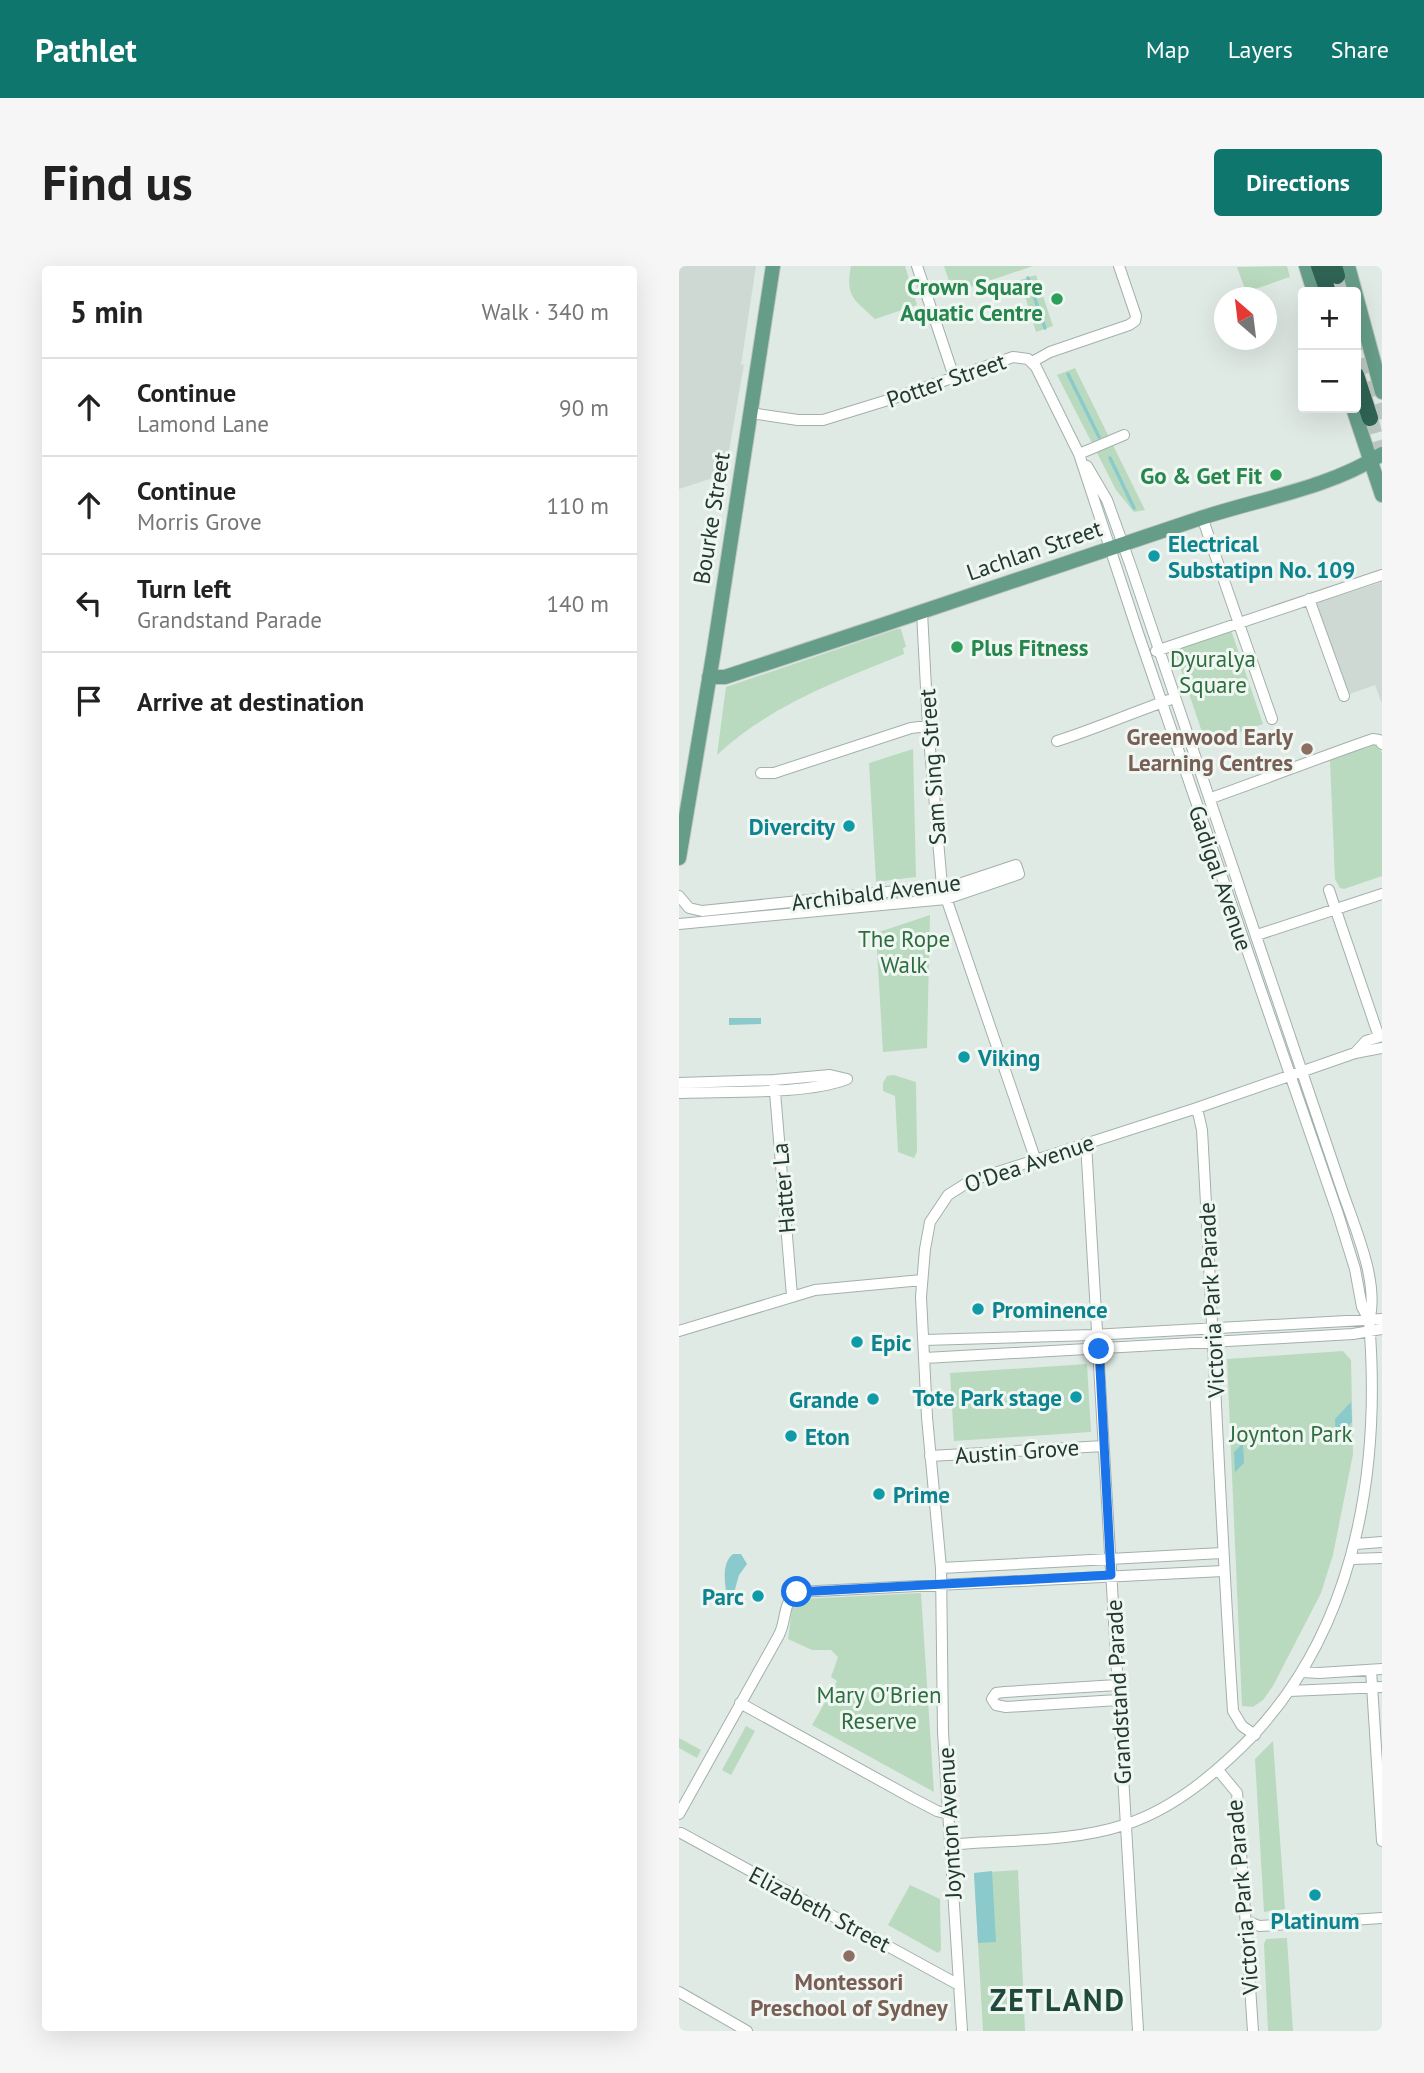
<!DOCTYPE html>
<html lang="en">
<head>
<meta charset="utf-8">
<style>
	:root { --surface:#fff; --page:#f6f6f6; --text:#222; --muted:#767676; --line:#e0e0e0; --accent:#0f766e }
	body { margin:0; font-family:"PT Sans",sans-serif; background:var(--page); color:var(--text) }
	.controls { position:absolute; right:21px; top:21px; display:grid; overflow:hidden; border-radius:7px; box-shadow:0 7px 28px #0002 }
	.controls button { width:63px; height:63px; display:grid; place-items:center; padding:0; border:0; border-bottom:2px solid var(--line); background:var(--surface); color:var(--text); font:35px sans-serif }
	.compass { position:absolute; left:535px; top:21px; width:63px; height:63px; border-radius:50%; background:var(--surface); box-shadow:0 7px 28px #0002; rotate:332deg }
	.stop { position:absolute; width:21px; height:21px; margin:-16px; border:5px solid #1a73e8; border-radius:50%; background:#fff }
	.stop.end { background:#1a73e8; border-color:#fff; box-shadow:0 2px 7px #0008 }
	.list { margin:0; padding:0; list-style:none }
	h2 { display:flex; justify-content:space-between; align-items:center; height:91px; margin:0; padding:0 28px; font-size:30px }
	h2 small { font-size:23px; font-weight:400; color:var(--muted) }
	.list li { display:grid; grid-template-columns:46px 1fr auto; gap:21px; align-items:center; box-sizing:border-box; height:98px; padding:0 28px; border-top:2px solid var(--line) }
	.list b { display:block; font-size:26px; white-space:nowrap }
	.list p { margin:0; font-size:23px; white-space:nowrap; color:var(--muted) }
	.list em { font-size:23px; font-style:normal; color:var(--muted) }
	.icon { flex:none; width:38px; height:38px; fill:none; stroke:currentColor; stroke-width:2; stroke-linecap:round; stroke-linejoin:round }
	.map { position:relative; flex:none; width:703px; height:1765px; overflow:hidden; border-radius:7px }
	header { display:flex; align-items:center; gap:42px; box-sizing:border-box; height:98px; padding:0 35px; background:var(--accent); color:#fff }
	header strong { font-size:33px }
	nav { display:flex; gap:38px; margin-inline-start:auto; font-size:24px }
	.intro { display:flex; align-items:center; justify-content:space-between; box-sizing:border-box; height:168px; padding:0 42px }
	h1 { margin:0; font-size:49px }
	.button { padding:18px 32px; border-radius:7px; background:var(--accent); color:#fff; font-size:24px; font-weight:700 }
	main { display:flex; gap:42px; padding:0 42px }
	aside { flex:1; background:var(--surface); border-radius:7px; box-shadow:0 7px 28px #0002 }
	.map>svg:first-child { display:block }
	.built { fill:#ced9d3 }
	.green { fill:#b9dabf }
	.water { fill:#8ac9cc }
	.lines { fill:none; stroke-linecap:round; stroke-linejoin:round }
	.stream { stroke:#8ac9cc; stroke-width:3.5 }
	.highway-tunnel { stroke:#bac7c0; stroke-width:16; stroke-dasharray:16 8; stroke-linecap:butt }
	.minor-casing { stroke:#a3b1aa; stroke-width:12 }
	.major-casing { stroke:#bcc4c1; stroke-width:16 }
	.highway-casing { stroke:#bcc4c1; stroke-width:18 }
	.minor { stroke:#fff; stroke-width:10 }
	.major { stroke:#669d89; stroke-width:14 }
	.highway { stroke:#2f6353; stroke-width:16 }
	.route { stroke:#1a73e8; stroke-width:9 }
	.leisure-dot { fill:#2e9e5b; stroke:#f0f7f2; stroke-width:2.5 }
	.culture-dot { fill:#0f9aa8; stroke:#f0f7f2; stroke-width:2.5 }
	.education-dot { fill:#8d6e63; stroke:#f0f7f2; stroke-width:2.5 }
	.labels { text-anchor:middle; dominant-baseline:central; stroke-width:6; stroke-linejoin:round; paint-order:stroke }
	.leisure-label { font-size:23px; font-weight:bold; fill:#27864d; stroke:#f0f7f2; text-anchor:end }
	.street-label { font-size:23px; fill:#213930; stroke:#f0f7f2 }
	.culture-label { font-size:23px; font-weight:bold; fill:#0d838f; stroke:#f0f7f2; text-anchor:start }
	.park-label { font-size:23px; fill:#2e6d40; stroke:#f0f7f2 }
	.education-label { font-size:23px; font-weight:bold; fill:#785e54; stroke:#f0f7f2; text-anchor:end }
	.district-label { font-size:30px; font-weight:bold; letter-spacing:2px; fill:#1f493b; stroke:#f0f7f2 }
</style>
</head>
<body>
<header>
<strong>Pathlet</strong>
<nav><a>Map</a><a>Layers</a><a>Share</a></nav>
</header>
<div class="intro"><h1>Find us</h1><a class="button">Directions</a></div>
<main>
<aside>
<h2>5 min<small>Walk · 340 m</small></h2>
<ul class="list">
<li><svg class="icon" aria-label="ahead" viewBox="0 0 24 24"><path d="M12 20V5M6 11l6-6 6 6"/></svg><div><b>Continue</b><p>Lamond Lane</p></div><em>90 m</em></li>
<li><svg class="icon" aria-label="ahead" viewBox="0 0 24 24"><path d="M12 20V5M6 11l6-6 6 6"/></svg><div><b>Continue</b><p>Morris Grove</p></div><em>110 m</em></li>
<li><svg class="icon" aria-label="left" viewBox="0 0 24 24"><path d="M17 20v-9H6M10 6l-5 5 5 5"/></svg><div><b>Turn left</b><p>Grandstand Parade</p></div><em>140 m</em></li>
<li><svg class="icon" aria-label="arrive" viewBox="0 0 24 24"><path d="M6 21V4h12l-3 4 3 4H6"/></svg><div><b>Arrive at destination</b></div></li>
</ul>
</aside>
<div class="map">
<svg width="703" height="1765" viewBox="0 0 703 1765">
	<rect width="100%" height="100%" fill="#e0eae4"/>
	<path class="built" d="M0,0H77L62,99L65,98L46,208L0,223Z
		M703,316V438L696,419L668,429L637,337Z"/>
	<path class="green" d="M172,0H226L238,39L196,53C175,33 166,31 172,0Z
		M265,0H354L274,27Z
		M608,0L611,11L567,26L558,1Z
		M357,9L374,60L357,66L341,14Z
		M396,102L466,244L455,246L437,224L378,109Z
		M218,363H222L227,381L224,382L225,388C159,415 91,439 38,489L47,421Z
		M552,364L584,458L527,478L495,383Z
		M695,476L703,486V610L665,623L661,622L656,613L651,495L654,490Z
		M234,483L237,611L197,616L190,497Z
		M251,649L248,782L204,786L197,667Z
		M215,809L237,816L238,886L235,892L219,886L216,830L204,825V817L208,810Z
		M664,1085L672,1094L674,1188L654,1289L642,1327L594,1420L584,1434L574,1441L563,1440L548,1093Z
		M408,1098L412,1166L275,1175L271,1107Z
		M242,1327L255,1526L133,1459L158,1415L152,1411L159,1391L152,1384H133L109,1373L113,1343L122,1333Z
		M67,1460L76,1465L52,1509L43,1504Z
		M0,1472L22,1484L18,1492L0,1482Z
		M594,1475L606,1643L585,1646L576,1493Z
		M339,1604L346,1765H304L295,1607Z
		M231,1619L261,1633L262,1684L259,1687L209,1659Z
		M608,1672L614,1765H589L585,1678L587,1673Z"/>
	<path class="water" d="M50,752H82V758L50,759Z
		M672,1136L673,1156L657,1174L656,1153Z
		M564,1177L565,1197L556,1206L555,1186Z
		M54,1288H62L68,1298L60,1309L55,1327H51L47,1324C45,1311 44,1296 54,1288Z
		M313,1605L317,1676L299,1677L295,1607Z"/>
	<g class="lines">
		<path class="stream" d="M349,12L358,39
			M360,45L366,62
			M389,108L420,171
			M431,192L455,242"/>
		<path class="highway-tunnel" d="M658,10L663,26
			M677,69L703,154
			M691,152L703,194"/>
		<g class="minor-casing">
			<path id="minor" d="M238,0L275,111
				M353,96L371,86L450,59L456,55L457,50L440,0
				M71,147L119,154H144L209,134L334,91L349,93L357,101L400,188L459,367L659,948L676,1003L683,1041L690,1054C703,1213 674,1380 552,1491C521,1520 486,1546 445,1559C389,1577 329,1573 271,1579
				M400,188L445,169
				M408,200L428,234L451,298L663,924C675,960 701,1017 690,1054
				M523,251L593,453
				M630,333L665,430
				M243,346L249,460L263,620L356,892
				M477,385L703,309
				M378,475C416,463 452,447 490,434
				M82,507H95L232,462L249,460
				M532,532C586,513 639,492 694,473L700,474L703,478
				M650,624L700,771
				M0,630L10,642L23,645L277,619L337,599L340,608L267,633L0,658
				M578,669L703,628
				M676,787L687,775L703,770
				M95,814L113,1030
				M0,817L95,814L151,809L168,813
				M0,827C45,825 128,829 168,813
				M518,842L523,864C534,1058 541,1251 554,1445L563,1460L576,1469
				M407,877L459,1765
				M0,1065L136,1024L243,1014
				M245,1074L413,1069L703,1053
				M246,1092L674,1068L703,1063
				M251,1190L425,1180
				M677,1278L703,1276
				M673,1293L703,1292
				M262,1302L543,1287
				M692,1404L703,1575
				M623,1406L640,1407L703,1403
				M438,1419L326,1426L317,1427L313,1433L317,1439L327,1441L439,1434
				M610,1425L703,1421
				M61,1437L233,1532L258,1545L269,1548
				M539,1504L558,1527L574,1765
				M0,1548L100,1369C108,1353 103,1338 118,1326L544,1305
				M2,1567L280,1719
				M568,1655L580,1660L703,1652
				M0,1726L68,1765
				M283,1765L264,1466L262,1302L248,1151L242,1031L246,983L251,956L269,929L291,915L518,842L676,787L703,782"/>
		</g>
		<g class="major-casing">
			<path id="major" d="M627,0L635,26
				M669,0L703,126
				M674,142L703,229
				M30,411H46C202,360 358,307 513,255C576,233 647,224 703,188
				M0,592L35,384L94,0"/>
		</g>
		<g class="highway-casing">
			<path id="highway" d="M640,0L649,26
				M655,0L658,10
				M677,109L691,152"/>
		</g>
		<use href="#minor" class="minor"/>
		<use href="#major" class="major"/>
		<use href="#highway" class="highway"/>
	</g>
	<g class="lines">
		<path class="route" d="M118,1326L432,1309L420,1083"/>
	</g>
	<g class="leisure-dot">
		<circle cx="378" cy="33" r="7"/>
		<circle cx="597" cy="209" r="7"/>
		<circle cx="278" cy="381" r="7"/>
	</g>
	<g class="culture-dot">
		<circle cx="475" cy="290" r="7"/>
		<circle cx="170" cy="560" r="7"/>
		<circle cx="285" cy="791" r="7"/>
		<circle cx="299" cy="1043" r="7"/>
		<circle cx="178" cy="1076" r="7"/>
		<circle cx="397" cy="1131" r="7"/>
		<circle cx="194" cy="1133" r="7"/>
		<circle cx="112" cy="1170" r="7"/>
		<circle cx="200" cy="1228" r="7"/>
		<circle cx="79" cy="1330" r="7"/>
		<circle cx="636" cy="1629" r="7"/>
	</g>
	<g class="education-dot">
		<circle cx="628" cy="483" r="7"/>
		<circle cx="170" cy="1690" r="7"/>
	</g>
	<g class="labels">
		<g class="leisure-label">
			<text x="364" y="20">Crown Square<tspan x="364" dy="26">Aquatic Centre</tspan></text>
			<text x="583" y="209">Go &amp; Get Fit</text>
			<text x="292" y="381" text-anchor="start">Plus Fitness</text>
		</g>
		<g class="street-label">
			<text transform="translate(267 114) rotate(-19)">Potter Street</text>
			<text transform="translate(32 252) rotate(-81)">Bourke Street</text>
			<text transform="translate(355 284) rotate(-19)">Lachlan Street</text>
			<text transform="translate(253 501) rotate(-94)">Sam Sing Street</text>
			<text transform="translate(542 612) rotate(71)">Gadigal Avenue</text>
			<text transform="translate(197 626) rotate(-7)">Archibald Avenue</text>
			<text transform="translate(350 897) rotate(-19)">O'Dea Avenue</text>
			<text transform="translate(104 922) rotate(-95)">Hatter La</text>
			<text transform="translate(532 1034) rotate(-93)">Victoria Park Parade</text>
			<text transform="translate(338 1185) rotate(-4)">Austin Grove</text>
			<text transform="translate(439 1426) rotate(-93)">Grandstand Parade</text>
			<text transform="translate(270 1557) rotate(-93)">Joynton Avenue</text>
			<text transform="translate(563 1631) rotate(-95)">Victoria Park Parade</text>
			<text transform="translate(141 1643) rotate(28)">Elizabeth Street</text>
		</g>
		<g class="culture-label">
			<text x="489" y="277">Electrical<tspan x="489" dy="26">Substatipn No. 109</tspan></text>
			<text x="156" y="560" text-anchor="end">Divercity</text>
			<text x="299" y="791">Viking</text>
			<text x="313" y="1043">Prominence</text>
			<text x="192" y="1076">Epic</text>
			<text x="383" y="1131" text-anchor="end">Tote Park stage</text>
			<text x="180" y="1133" text-anchor="end">Grande</text>
			<text x="126" y="1170">Eton</text>
			<text x="214" y="1228">Prime</text>
			<text x="65" y="1330" text-anchor="end">Parc</text>
			<text x="636" y="1654" text-anchor="middle">Platinum</text>
		</g>
		<g class="park-label">
			<text x="534" y="392">Dyuralya<tspan x="534" dy="26">Square</tspan></text>
			<text x="225" y="672">The Rope<tspan x="225" dy="26">Walk</tspan></text>
			<text x="612" y="1167">Joynton Park</text>
			<text x="200" y="1428">Mary O'Brien<tspan x="200" dy="26">Reserve</tspan></text>
		</g>
		<g class="education-label">
			<text x="614" y="470">Greenwood Early<tspan x="614" dy="26">Learning Centres</tspan></text>
			<text x="170" y="1715" text-anchor="middle">Montessori<tspan x="170" dy="26">Preschool of Sydney</tspan></text>
		</g>
		<g class="district-label">
			<text x="379" y="1733">ZETLAND</text>
		</g>
	</g>
</svg>
<div class="controls">
<button>+</button>
<button>−</button>
</div>
<svg class="compass" viewBox="-18 -18 36 36"><path d="M0-13l5 13h-10z" fill="#e53935"/><path d="M0 13l5-13h-10z" fill="#767676"/></svg>
<div class="stop" style="left:118px;top:1326px"></div>
<div class="stop end" style="left:420px;top:1083px"></div>
</div>
</main>
</body>
</html>
